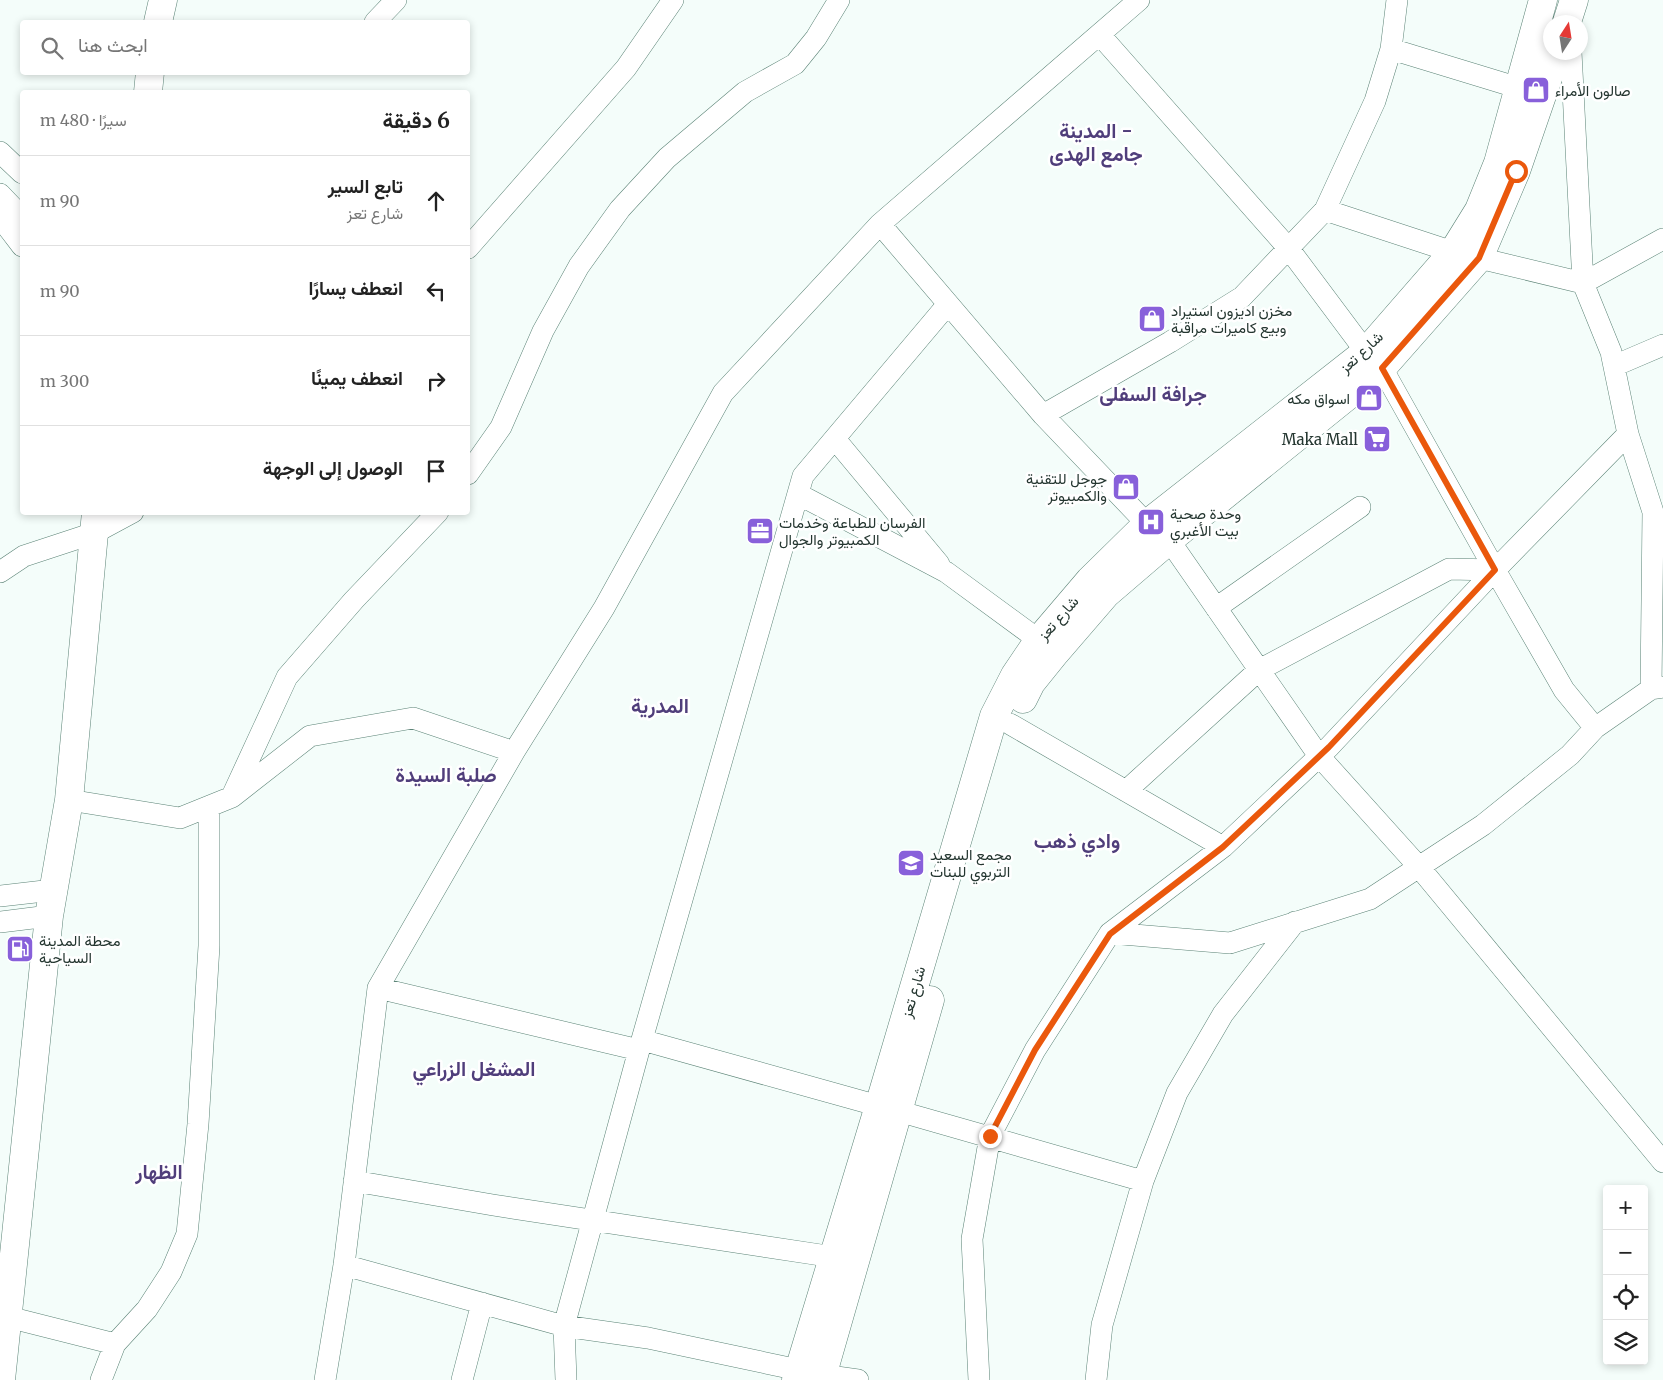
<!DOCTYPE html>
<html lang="ar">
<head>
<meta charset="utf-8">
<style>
	:root { --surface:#fff; --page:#f6f6f6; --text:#222; --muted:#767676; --line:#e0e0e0 }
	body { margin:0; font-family:Merriweather,Vazirmatn,serif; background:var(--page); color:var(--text); direction:rtl }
	.controls { position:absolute; right:15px; bottom:15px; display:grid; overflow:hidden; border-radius:5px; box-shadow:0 2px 8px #0003 }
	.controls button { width:45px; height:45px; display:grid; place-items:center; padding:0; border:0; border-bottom:1px solid var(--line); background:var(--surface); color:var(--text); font:25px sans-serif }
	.compass { position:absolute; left:1543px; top:15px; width:45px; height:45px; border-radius:50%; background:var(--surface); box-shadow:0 2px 8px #0003; rotate:12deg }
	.stop { position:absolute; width:15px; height:15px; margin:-11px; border:4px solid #ea580c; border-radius:50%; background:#fff }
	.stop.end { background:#ea580c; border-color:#fff; box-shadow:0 1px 5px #0008 }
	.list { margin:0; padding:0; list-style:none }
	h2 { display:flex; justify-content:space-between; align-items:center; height:65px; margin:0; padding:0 20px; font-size:21px }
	h2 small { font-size:16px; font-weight:400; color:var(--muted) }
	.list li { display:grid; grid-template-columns:32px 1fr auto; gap:15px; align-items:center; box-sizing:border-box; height:90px; padding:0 20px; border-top:1px solid var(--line) }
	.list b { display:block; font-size:19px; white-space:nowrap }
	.list p { margin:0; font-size:16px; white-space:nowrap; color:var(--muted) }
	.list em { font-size:16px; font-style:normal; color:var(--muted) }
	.icon { flex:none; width:28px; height:28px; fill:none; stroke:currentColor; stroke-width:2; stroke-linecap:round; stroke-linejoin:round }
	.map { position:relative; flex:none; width:1663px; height:1380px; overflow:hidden; direction:ltr }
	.search { position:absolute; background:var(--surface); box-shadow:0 2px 8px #0003; left:20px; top:20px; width:450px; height:55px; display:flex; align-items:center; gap:12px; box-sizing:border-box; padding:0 18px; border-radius:5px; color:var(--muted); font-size:19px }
	.panel { position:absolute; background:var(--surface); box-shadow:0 2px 8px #0003; left:20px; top:90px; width:450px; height:425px; border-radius:5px; direction:rtl }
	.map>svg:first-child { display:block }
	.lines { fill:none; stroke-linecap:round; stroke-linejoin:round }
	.minor-casing { stroke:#5b8376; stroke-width:22 }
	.major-casing { stroke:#5b8376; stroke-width:29 }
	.minor { stroke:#fff; stroke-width:21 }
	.major { stroke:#fff; stroke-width:28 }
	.route { stroke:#ea580c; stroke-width:6 }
	.labels { text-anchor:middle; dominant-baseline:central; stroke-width:5; stroke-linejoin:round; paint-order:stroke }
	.poi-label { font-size:15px; fill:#243630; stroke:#fff; text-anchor:start }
	.street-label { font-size:15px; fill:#243630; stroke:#fff }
	.district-label { font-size:20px; font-weight:bold; fill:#503e7b; stroke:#fff }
</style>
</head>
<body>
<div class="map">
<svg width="1663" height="1380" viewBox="0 0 1663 1380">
	<rect width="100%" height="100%" fill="#f4fdfa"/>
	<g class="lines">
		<g class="minor-casing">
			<path id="minor" d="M375,22L396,0
				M1100,35L1289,249L1366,352L1382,368L1495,570L1564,690L1595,728
				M1391,49L1519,88
				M1571,52L1583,283L1611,352L1628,434L1653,512L1651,689
				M0,152L22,173
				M0,194L22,217
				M1325,210L1453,252
				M0,213L6,225L22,246
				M880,224L1043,415L1147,524L1169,540L1319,756L1419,867L1663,1162
				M468,248L626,68L673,0
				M1479,258L1583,283L1663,239
				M1614,366L1663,345
				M1043,415L1170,342L1242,297L1325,210L1375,101L1391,49L1397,0
				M835,439L939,564
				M468,474L501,427L543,331L579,266L620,209L667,158L745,92L795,64L816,38L839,0
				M798,494L946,572L1051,649
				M0,572L24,556L94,533L133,512
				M1216,608L1360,507
				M1010,724L1223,847
				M1126,791L1259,670L1449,569L1495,570
				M233,794L287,677L354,600L438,512
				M69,800L180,818L232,797L310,736L413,718L514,752
				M0,896L53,890
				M0,922L49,916
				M1110,933L1230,943L1370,899L1483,825L1570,755L1595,728L1651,689L1663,687
				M378,988L639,1050
				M642,1040L879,1106
				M898,1111L1143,1181
				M354,1181L493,1205L834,1257
				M344,1265L564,1326L648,1338L799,1370
				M8,1317L115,1344
				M822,1375L858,1380
				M101,1380L115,1344L147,1309L171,1272L187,1234L198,1124L209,946V807
				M325,1380L344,1265L378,988L514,752L604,608L723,393L880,224L1139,0
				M462,1380L482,1303
				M566,1380L564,1326L639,1050L803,476L948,304
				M979,1380L972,1239L990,1136L1035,1050L1110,933L1223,847L1329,747L1495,570L1628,434
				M1096,1380L1102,1325L1143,1181L1177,1093L1223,1014L1295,922"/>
		</g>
		<g class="major-casing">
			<path id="major" d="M158,22L163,0
				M1567,22L1574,0
				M148,92L150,72
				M1023,699L1031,683L1056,652L1106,594L1169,540L1382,368L1479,258L1516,171L1557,52
				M1,1380L49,916L69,800L96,512
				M796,1380L879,1106L994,716L1015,675L1038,641L1090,580L1147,524L1366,352L1453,252L1479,210L1498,163L1543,0
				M821,1380L930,1000"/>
		</g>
		<use href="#minor" class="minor"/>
		<use href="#major" class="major"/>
	</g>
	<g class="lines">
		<path class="route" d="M990,1136L1035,1050L1110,934L1223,847L1329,747L1495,570L1382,368L1479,258L1516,171"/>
	</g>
	<defs>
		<g id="shop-square" transform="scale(1.4375)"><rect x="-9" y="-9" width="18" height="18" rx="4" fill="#8860da" stroke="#fff"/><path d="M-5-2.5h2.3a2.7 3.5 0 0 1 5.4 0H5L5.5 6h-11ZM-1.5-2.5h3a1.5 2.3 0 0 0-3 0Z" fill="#fff"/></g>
		<g id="supermarket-square" transform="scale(1.4375)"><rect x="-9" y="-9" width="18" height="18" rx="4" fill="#8860da" stroke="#fff"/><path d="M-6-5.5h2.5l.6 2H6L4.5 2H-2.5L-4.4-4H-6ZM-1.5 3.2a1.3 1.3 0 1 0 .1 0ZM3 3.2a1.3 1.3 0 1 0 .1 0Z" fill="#fff"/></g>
		<g id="hospital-square" transform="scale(1.4375)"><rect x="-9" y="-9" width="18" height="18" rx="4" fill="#8860da" stroke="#fff"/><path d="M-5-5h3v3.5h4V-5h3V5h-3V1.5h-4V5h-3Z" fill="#fff"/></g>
		<g id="office-square" transform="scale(1.4375)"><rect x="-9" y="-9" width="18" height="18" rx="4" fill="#8860da" stroke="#fff"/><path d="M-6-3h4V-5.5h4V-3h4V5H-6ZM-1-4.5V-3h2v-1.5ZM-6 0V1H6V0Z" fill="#fff"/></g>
		<g id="school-square" transform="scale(1.4375)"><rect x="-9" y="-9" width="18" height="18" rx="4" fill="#8860da" stroke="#fff"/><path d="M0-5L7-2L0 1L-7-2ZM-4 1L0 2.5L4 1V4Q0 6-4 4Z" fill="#fff"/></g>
		<g id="fuel-square" transform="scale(1.4375)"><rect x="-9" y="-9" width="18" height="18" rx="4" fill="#8860da" stroke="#fff"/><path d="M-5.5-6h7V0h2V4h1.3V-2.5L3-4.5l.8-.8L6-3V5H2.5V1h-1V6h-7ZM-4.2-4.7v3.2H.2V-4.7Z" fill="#fff"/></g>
	</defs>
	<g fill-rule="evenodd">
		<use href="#shop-square" x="1536" y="90"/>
		<use href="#shop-square" x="1152" y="319"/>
		<use href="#shop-square" x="1369" y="398"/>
		<use href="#supermarket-square" x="1377" y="439"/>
		<use href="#shop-square" x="1126" y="487"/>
		<use href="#hospital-square" x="1151" y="522"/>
		<use href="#office-square" x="760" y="531"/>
		<use href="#school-square" x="911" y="863"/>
		<use href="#fuel-square" x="20" y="949"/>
	</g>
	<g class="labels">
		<g class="poi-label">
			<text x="1555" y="90">صالون الأمراء</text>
			<text x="1171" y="310">مخزن اديزون استيراد<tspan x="1171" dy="17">وبيع كاميرات مراقبة</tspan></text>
			<text x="1350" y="398" text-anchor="end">اسواق مكه</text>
			<text x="1358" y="439" text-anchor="end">Maka Mall</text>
			<text x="1107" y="478" text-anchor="end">جوجل للتقنية<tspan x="1107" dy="17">والكمبيوتر</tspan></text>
			<text x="1170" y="513">وحدة صحية<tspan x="1170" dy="17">بيت الأغبري</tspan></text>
			<text x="779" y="522">الفرسان للطباعة وخدمات<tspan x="779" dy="17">الكمبيوتر والجوال</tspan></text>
			<text x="930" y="854">مجمع السعيد<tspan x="930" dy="17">التربوي للبنات</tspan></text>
			<text x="39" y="940">محطة المدينة<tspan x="39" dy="17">السياحية</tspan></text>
		</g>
		<g class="street-label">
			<text transform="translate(1361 352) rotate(-43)">شارع تعز</text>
			<text transform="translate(1058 618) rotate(-49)">شارع تعز</text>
			<text transform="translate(913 992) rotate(-74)">شارع تعز</text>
		</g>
		<g class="district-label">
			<text x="1096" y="130">المدينة -<tspan x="1096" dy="23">جامع الهدى</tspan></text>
			<text x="1153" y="393">جرافة السفلى</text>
			<text x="660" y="705">المدرية</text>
			<text x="446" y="774">صلبة السيدة</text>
			<text x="1077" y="840">وادي ذهب</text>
			<text x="474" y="1068">المشغل الزراعي</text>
			<text x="159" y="1171">الظهار</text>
		</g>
	</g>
</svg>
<div class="controls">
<button>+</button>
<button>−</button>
<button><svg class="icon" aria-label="locate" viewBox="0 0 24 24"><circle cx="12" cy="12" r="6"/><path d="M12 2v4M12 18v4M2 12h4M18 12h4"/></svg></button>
<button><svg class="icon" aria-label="layers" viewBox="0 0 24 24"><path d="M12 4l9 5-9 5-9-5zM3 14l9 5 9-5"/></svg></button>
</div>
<svg class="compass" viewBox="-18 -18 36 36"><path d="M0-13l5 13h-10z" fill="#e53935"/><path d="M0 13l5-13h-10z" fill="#767676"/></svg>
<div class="stop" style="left:1516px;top:171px"></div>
<div class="stop end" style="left:990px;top:1136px"></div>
<div class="search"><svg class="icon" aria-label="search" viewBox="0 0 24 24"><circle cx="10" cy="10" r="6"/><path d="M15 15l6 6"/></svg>ابحث هنا</div>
<section class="panel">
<h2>6 دقيقة<small>سيرًا · 480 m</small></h2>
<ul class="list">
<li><svg class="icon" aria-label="ahead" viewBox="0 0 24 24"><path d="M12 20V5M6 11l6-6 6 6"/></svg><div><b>تابع السير</b><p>شارع تعز</p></div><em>90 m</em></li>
<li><svg class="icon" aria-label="left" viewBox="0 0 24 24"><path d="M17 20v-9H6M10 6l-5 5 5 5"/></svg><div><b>انعطف يسارًا</b></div><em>90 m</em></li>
<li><svg class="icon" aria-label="right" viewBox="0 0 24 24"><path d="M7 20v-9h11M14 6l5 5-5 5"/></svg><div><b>انعطف يمينًا</b></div><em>300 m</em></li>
<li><svg class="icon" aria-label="arrive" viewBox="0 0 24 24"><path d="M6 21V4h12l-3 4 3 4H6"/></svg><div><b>الوصول إلى الوجهة</b></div></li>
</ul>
</section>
</div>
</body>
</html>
